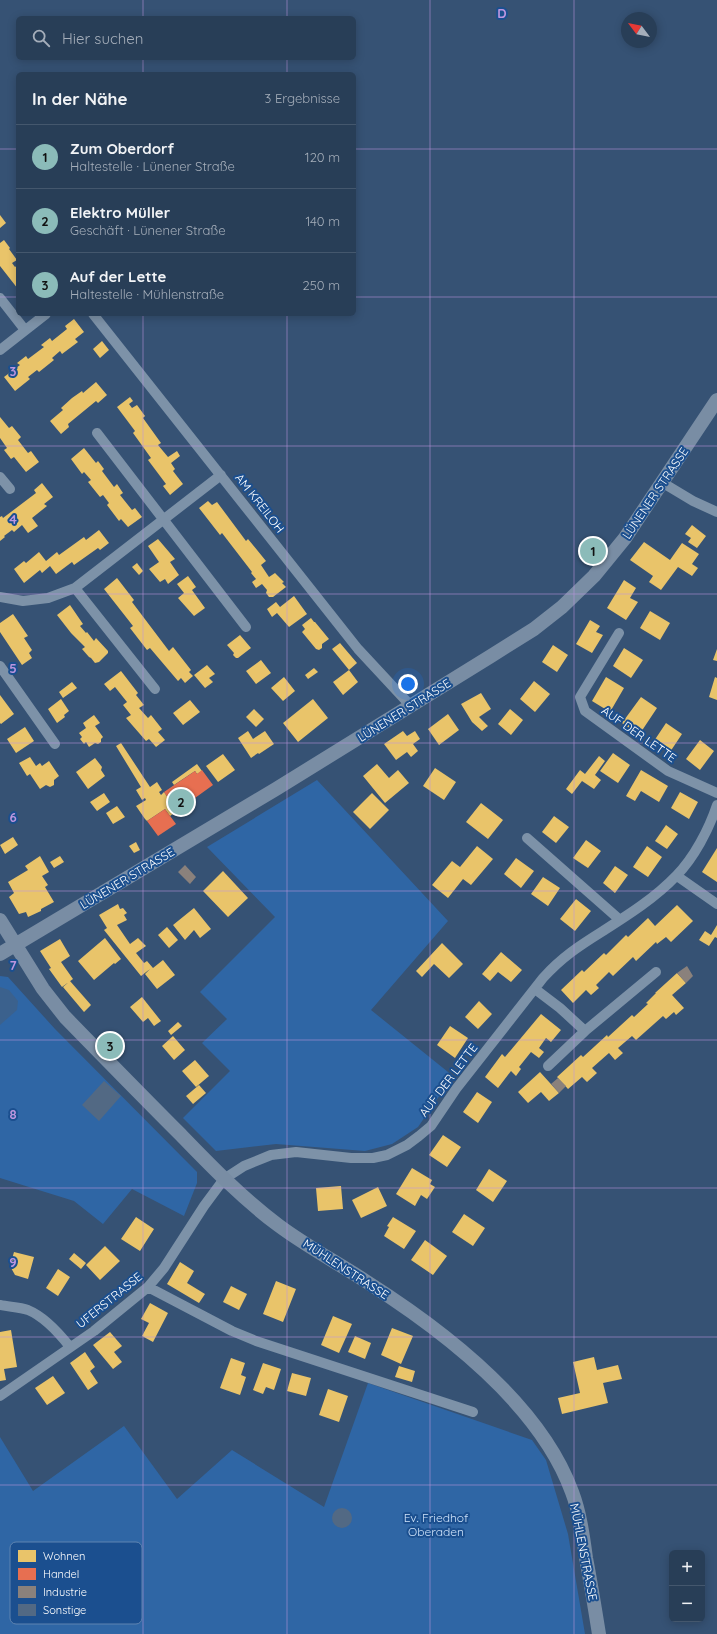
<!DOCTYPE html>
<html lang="de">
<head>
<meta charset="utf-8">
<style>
	:root { --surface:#283e57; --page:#30455d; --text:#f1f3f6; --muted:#a5aeba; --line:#44576d; --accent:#8bbbb9 }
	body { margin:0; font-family:Quicksand,sans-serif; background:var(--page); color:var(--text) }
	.controls { position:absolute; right:12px; bottom:12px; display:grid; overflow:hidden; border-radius:6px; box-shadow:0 2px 10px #0003 }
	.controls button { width:36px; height:36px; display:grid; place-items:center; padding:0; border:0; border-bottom:1px solid var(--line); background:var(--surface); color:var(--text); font:20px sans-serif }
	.compass { position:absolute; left:621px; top:12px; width:36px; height:36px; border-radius:50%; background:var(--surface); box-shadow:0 2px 10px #0003; rotate:302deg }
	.you { position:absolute; left:408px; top:684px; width:14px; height:14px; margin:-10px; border:3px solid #fff; border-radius:50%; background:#1a73e8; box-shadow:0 0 0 6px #1a73e833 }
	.badge { display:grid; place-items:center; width:26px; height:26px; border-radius:50%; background:var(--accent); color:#111; font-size:13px; font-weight:700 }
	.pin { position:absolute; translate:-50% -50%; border:2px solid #fff; box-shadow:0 1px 4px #0006 }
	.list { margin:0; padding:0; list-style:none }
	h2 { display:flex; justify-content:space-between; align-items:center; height:52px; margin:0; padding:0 16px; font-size:17px }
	h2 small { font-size:13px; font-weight:400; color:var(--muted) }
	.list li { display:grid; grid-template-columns:26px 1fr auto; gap:12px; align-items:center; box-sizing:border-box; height:64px; padding:0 16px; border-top:1px solid var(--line) }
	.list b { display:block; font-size:15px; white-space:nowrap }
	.list p { margin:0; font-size:13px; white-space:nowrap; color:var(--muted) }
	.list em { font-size:13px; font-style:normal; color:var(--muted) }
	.icon { flex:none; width:22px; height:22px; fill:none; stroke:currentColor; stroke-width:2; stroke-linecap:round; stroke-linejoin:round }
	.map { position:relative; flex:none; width:717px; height:1634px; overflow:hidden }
	.search { position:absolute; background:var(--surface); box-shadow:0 2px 10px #0003; left:16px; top:16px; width:340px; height:44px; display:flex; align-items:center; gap:10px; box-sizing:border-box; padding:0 14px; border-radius:6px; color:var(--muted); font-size:15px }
	.panel { position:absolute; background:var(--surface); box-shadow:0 2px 10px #0003; left:16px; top:72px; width:340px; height:244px; border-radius:6px }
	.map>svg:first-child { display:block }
	.green { fill:#2f66a5 }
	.water { fill:#3b618d }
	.homes { fill:#e9c46a }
	.shops { fill:#e76f51 }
	.industry { fill:#8a817c }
	.building { fill:#526984 }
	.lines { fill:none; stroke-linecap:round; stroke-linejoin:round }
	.minor { stroke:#7d92a8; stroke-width:10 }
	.secondary { stroke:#798da4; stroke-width:14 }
	.grid { fill:none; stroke:#bd96df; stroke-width:1; stroke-opacity:0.55 }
	.labels { text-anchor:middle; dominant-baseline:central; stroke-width:4; stroke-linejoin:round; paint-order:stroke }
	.street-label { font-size:12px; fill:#fff; stroke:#1b4f8f }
	.park-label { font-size:12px; fill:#cfe3fa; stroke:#1b4f8f }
	.key { fill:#1b4f8f; stroke:#5f84b1; stroke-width:1 }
	.key-label { font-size:11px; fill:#fff }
	.grid-label { font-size:13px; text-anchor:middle; font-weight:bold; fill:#bd96df; stroke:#1b4f8f; stroke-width:4; stroke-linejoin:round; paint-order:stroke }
</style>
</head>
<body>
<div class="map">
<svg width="717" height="1634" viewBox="0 0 717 1634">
	<rect width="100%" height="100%" fill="#365274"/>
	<path class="green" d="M317,780L448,921L371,1010L453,1076L418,1127L392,1144L365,1151L276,1144L216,1151L183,1118L230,1071L202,1043L227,1019L200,992L275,917L207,847Z
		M0,976L8,977L55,1029L197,1172V1183L184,1216L132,1189L103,1224L74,1201L0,1178Z
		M368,1383L532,1440L546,1460L568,1534L585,1634H0V1437L33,1491L124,1426L177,1499L232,1450L324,1507Z"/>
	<path class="water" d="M0,987L9,990L18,1001L17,1010L0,1025Z"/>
	<path class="homes" d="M0,215L6,223L0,228Z
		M4,240L10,248L9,249L17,260L12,263L15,267L18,265V289L0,266V243Z
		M74,319L84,332L75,339L78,342L62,354L60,351L52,358L54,360L39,372L37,370L28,377L30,379L15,391L4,377L20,365L17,363L26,356L28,359L44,347L41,345L50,338L52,341L67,329L65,326Z
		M102,341L109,350L100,358L93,349Z
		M96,382L107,395L98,403L96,401L68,424L69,427L61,434L50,421L63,410L61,408L72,398L82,391L83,393Z
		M130,397L133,401L129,404L132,408L137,405L145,416L143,418L161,443L158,445L168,457L177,451L180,456L171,463L175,469L173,471L183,484L170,495L163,486L166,484L148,460L151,458L133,433L135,431L117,407Z
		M0,417L9,428L12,426L21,437L18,440L28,453L31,451L39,462L26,472L14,457L11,459L4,450L7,448L0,438Z
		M84,448L96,463L98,461L104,469L102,471L114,487L117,484L123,493L120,495L132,510L135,508L142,517L128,527L121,519L119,521L107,505L109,503L103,495L100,497L88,482L91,480L84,472L82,474L71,459Z
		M42,483L53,497L44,504L47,506L32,518L38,526L28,533L22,525L14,532L12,530L4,536L5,537L0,541V517L2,516L3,518L36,493L34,490Z
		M208,501L212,505L217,502L246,541L248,539L266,561L261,565L269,577L275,573L284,582L282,583L286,587L273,597H269L266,593L267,590L262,584L256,588L252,582L256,579L251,573L252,572L222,533L220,535L199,508Z
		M692,525L706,536L697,548L688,542L691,538L685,534Z
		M99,530L109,543L100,550L98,548L74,565L72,562L56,574L50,566L42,573L40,570L24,583L14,569L24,561L26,563L39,552L46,561L57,552L59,555L84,537L86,540Z
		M158,539L175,559L170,562L179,575L168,584L165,579L160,582L149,569L159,562L148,546Z
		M644,542L670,560L682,543L699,554L692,564L698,568L692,576L678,567L661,590L649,582L653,576L630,560Z
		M137,563L143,571L139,575L132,567Z
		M188,576L196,587L192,590L205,608L194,616L178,598L184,593L177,584Z
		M117,578L134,600L132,602L169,651L173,647L191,670L189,672L193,676L185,683L181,678L178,681L150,648L147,650L130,628L133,626L104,589Z
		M624,580L636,588L630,598L638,602L626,620L607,608Z
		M294,596L307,614L289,627L277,613L272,617L267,609L276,602L280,607Z
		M70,605L83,624L80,626L86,633L87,632L94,641L96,638L108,651V653L99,662L95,663L91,658L89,657L82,649L85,647L71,633L57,615Z
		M650,611L670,623L660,640L640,628Z
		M13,614L28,636L24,638L32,650L29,653L32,658L22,665L0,632V623Z
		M311,618L314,622H315L329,639L322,644V648L319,650L316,649L302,632L305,629L302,625Z
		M590,620L600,626L596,632L603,635L592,653L576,644Z
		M240,635L251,648L238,658H236L233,655L234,653L227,645Z
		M340,643L357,663L349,670L358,682L343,695L333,682L349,670L332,649Z
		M553,645L568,655L557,672L542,662Z
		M624,648L643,660L631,678L613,666Z
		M717,649V661L713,660Z
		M261,660L271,673L256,684L246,671Z
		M207,665L215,674L209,678L213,682L205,688L194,675Z
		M314,668L318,672L308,679L305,675Z
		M121,671L138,693L136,695L144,705L139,708L148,718L151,715L162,729L158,732L165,740L156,747L149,739L146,741L126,718L131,715L123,705L127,702L115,687L110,691L104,684Z
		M284,677L295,691L283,701L271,688Z
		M606,677L624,688L610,712L592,701Z
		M715,677L717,678V700L709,697Z
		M534,681L550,694L535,712L520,699Z
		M72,682L77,688L63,698L59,692Z
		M481,693L491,709L479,717L488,726L482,731L472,722L461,704Z
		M0,695L14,714L1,724L0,723Z
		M641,697L657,708L639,735L622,723Z
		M61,699L69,711L64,715L65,717L57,723L48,709Z
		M313,699L328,718L298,742L283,723Z
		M190,700L200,712L183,725L173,713Z
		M254,709L264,719L256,727L246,717Z
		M510,709L523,720L511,735L498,724Z
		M448,714L459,730L439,745L428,729Z
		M94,715L100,723L95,726L103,737L101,739V742L98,744L95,743L89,747L86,742L84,744L80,739L82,737L79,733L86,728L83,723Z
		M666,723L682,734L670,752L654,741Z
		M25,727L34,741L16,753L7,739Z
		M248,731L253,739L265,731L274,744L259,754L258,753L251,758L238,738Z
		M403,731L407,736L415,731L420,739L413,744L418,751L411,757L407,752L396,760L384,744Z
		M700,740L714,751L700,770L686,759Z
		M121,743L150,787L157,782L162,790L159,792L161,795L164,792L177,811L170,816L165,809L147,821L145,819L136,806L146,800L145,798L142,800L136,790L141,787L116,746Z
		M613,753L630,765L618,783L600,771Z
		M223,754L235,770L218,782L206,766Z
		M599,756L605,761L595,775L601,780L594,789L582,781L572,794L566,789L580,770L585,774Z
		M30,757L36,766L40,763L42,766L49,761L59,776L54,780V785L50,787L46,785L40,789L30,774L27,776L19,763Z
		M95,758L102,767L101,770L105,776L88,789L76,772Z
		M197,764L202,771L197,774L195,771L174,785L172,782Z
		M377,764L389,778L398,770L409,783L385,803L363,776Z
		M435,768L456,782L444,800L423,786Z
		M641,770L668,786L659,802L641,791L635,801L626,796Z
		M680,792L698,802L689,819L671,808Z
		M104,793L110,802L97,811L90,802Z
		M372,793L389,810L370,829L353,812Z
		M481,803L503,820L488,839L466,822Z
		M117,806L125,817L113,824L106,813Z
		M554,816L569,827L556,843L542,832Z
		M666,825L678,834L667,849L655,841Z
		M13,837L18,845L5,854L0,845Z
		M586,840L601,851L588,868L573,858Z
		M136,842L140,850L134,853L129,846Z
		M477,846L493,859L471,885L463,879L448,898L432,885L452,861L460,867Z
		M647,846L662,857L648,877L633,867Z
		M717,848V882L702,872Z
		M40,856L49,872L42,876L48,885L45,887L54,902L41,909V911L28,917L26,912L19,914L9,897L14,893L8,882L28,870L25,866Z
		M60,856L64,862L54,868L50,862Z
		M516,858L534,871L521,888L504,874Z
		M615,866L628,875L615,893L603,883Z
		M223,871L248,898L228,917L203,891Z
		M543,877L560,888L548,906L531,894Z
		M576,899L591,911L575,931L560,919Z
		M118,904L120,909L123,908L127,913L124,915L127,920L117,925L130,944L138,938L146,946L136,953L144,963L147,961L153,968L163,960L175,975L157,989L145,974L150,969L141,976L104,930L107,928L99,915Z
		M677,905L693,921L671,942L666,937L657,944L656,942L636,961L633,957L613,976L609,972L596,985L599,988L591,995L586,990L573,1003L561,990L582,970L584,972L604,953L606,955L626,935L628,937L648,918L655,926Z
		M194,908L211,929L200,938L194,930L185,940L173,925Z
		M717,925V938L715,937L709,946L699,940L705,931L711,935Z
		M167,927L178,940L169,948L158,935Z
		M105,938L121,959L115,964L114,963L94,980L78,961Z
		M60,939L70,956L61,962L73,979L62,987L49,969L51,968L40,951Z
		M442,943L463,964L449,978L434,964L422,977L416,971Z
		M501,952L522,970L511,982L498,972L490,981L482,974Z
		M677,973L686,983L672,995L684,1008L676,1015L674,1012L666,1019L663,1016L636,1040L632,1036L618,1048L623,1053L615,1060L609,1053L592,1068L597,1073L587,1082L582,1077L568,1089L557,1077L581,1055L583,1057L607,1035L608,1037L632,1015L634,1017L648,1004L646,1003L656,993H655Z
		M70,981L91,1005L84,1012L63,987Z
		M142,997L161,1021L154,1026L148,1018L143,1022L130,1007Z
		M479,1001L492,1014L478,1029L465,1017Z
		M541,1014L561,1030L551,1042L546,1038L539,1048L544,1052L539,1058L531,1052L519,1067L521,1069L516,1076L511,1071L498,1088L485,1077L502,1054L505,1057Z
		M178,1022L182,1026L171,1035L168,1031Z
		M450,1026L468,1038L455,1058L437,1045Z
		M173,1036L185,1050L174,1060L162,1046Z
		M195,1060L209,1076L196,1087L182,1071Z
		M540,1072L559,1093L549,1101L541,1092L528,1103L518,1092Z
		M199,1085L206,1093L193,1104L186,1096Z
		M477,1092L492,1102L478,1123L463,1112Z
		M443,1135L461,1147L447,1167L429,1155Z
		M412,1168L432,1180L430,1184L435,1187L427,1199L421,1195L415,1206L396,1194Z
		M489,1169L507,1181L493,1202L476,1190Z
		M341,1186L343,1209L318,1211L316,1188Z
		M378,1187L387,1206L361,1218L352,1200Z
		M464,1214L485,1228L473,1246L452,1232Z
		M136,1217L154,1229L140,1251L121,1239Z
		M393,1217L416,1231L404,1249L384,1236L389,1227L387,1226Z
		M425,1240L447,1256L433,1275L411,1260Z
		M105,1246L120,1261L100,1280L86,1265Z
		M14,1252L34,1257L28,1279L15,1275L10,1266Z
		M74,1253L86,1263L81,1269L69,1259Z
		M180,1262L194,1271L187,1283L205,1294L199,1303L167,1284Z
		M58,1269L70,1277L58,1296L46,1288Z
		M276,1281L296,1289L283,1322L263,1314Z
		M231,1286L247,1294L239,1310L223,1302Z
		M150,1303L168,1313L153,1342L142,1336L149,1323L141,1319Z
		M333,1316L352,1324L339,1353L321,1345Z
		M392,1328L413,1336L401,1364L381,1355Z
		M11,1330L17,1367L4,1369L6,1380L0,1381V1332Z
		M110,1332L122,1346L114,1352L122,1362L113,1369L93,1345Z
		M355,1336L371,1343L365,1359L348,1352Z
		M85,1352L95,1367L90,1371L98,1383L88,1390L70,1363Z
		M594,1357L597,1370L618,1365L622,1379L603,1383L608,1403L562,1414L558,1398L580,1393L573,1362Z
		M231,1358L245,1363L241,1375L246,1377L240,1395L220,1388Z
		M263,1363L281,1369L274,1390L266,1387L263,1394L253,1390Z
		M399,1366L415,1371L412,1382L395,1377Z
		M292,1373L311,1378L306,1396L287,1391Z
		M53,1376L65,1393L47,1405L35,1388Z
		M328,1389L348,1396L339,1422L319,1415Z"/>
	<path class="shops" d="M202,770L213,785L177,811L164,792L195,771L197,774Z
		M165,809L176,824L158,836L147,821Z"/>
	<path class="industry" d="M185,865L196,877L190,884L178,872Z
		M687,966L693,976L686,983L677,973Z
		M558,1078L566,1086L559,1093L551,1084Z"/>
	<path class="building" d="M104,1081L121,1096L99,1121L82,1105Z
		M332 1518a10 10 0 1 1 20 0a10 10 0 1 1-20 0Z"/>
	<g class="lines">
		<path class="minor" d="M0,298L25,330
			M93,314L358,649L410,705
			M0,350L46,314
			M97,433L246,627
			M0,477L10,489
			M663,483L693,501L717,512
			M75,588L155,689
			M0,597L23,601L48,598L75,588L221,475
			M619,633L580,697L585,711L668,771L717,793
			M0,666L55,744
			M527,838L620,920
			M677,876L717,904
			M535,989L560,1008L585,1031
			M548,1066L585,1031L656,972
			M148,1287L232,1331L256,1341L473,1412
			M0,1305C9,1307 19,1307 28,1310C45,1317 59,1333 70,1347
			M0,1396L94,1331L148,1287L164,1268L204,1206L224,1179L244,1166L271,1155L296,1152L351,1158H373L387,1155L407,1145L419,1136L431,1126L456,1089L543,978C562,957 579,946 603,931C628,915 655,898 676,876C694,858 709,829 717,805"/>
		<path class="secondary" d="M0,920L43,989L65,1017C103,1056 142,1096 181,1135C212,1167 242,1198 278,1225C306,1246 338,1263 367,1282C444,1331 540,1404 572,1492C580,1513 583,1536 586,1558C591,1584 595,1609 599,1634
			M0,954L276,789L491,656L534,629L562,607L594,576L625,538L717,400"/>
	</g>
	<path class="grid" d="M143,0V18M287,0V18M430,0V1634M574,0V1634M143,58V74M287,58V74M0,149H18M354,149H717M0,297H18M354,297H717M143,314V1634M287,314V1634M0,446H717M0,594H717M0,743H717M0,891H717M0,1040H717M0,1188H717M0,1337H717M0,1485H717"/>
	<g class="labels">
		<g class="street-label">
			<text transform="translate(655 493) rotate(-56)">LÜNENER STRASSE</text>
			<text transform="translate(260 503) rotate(52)">AM KREILOH</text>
			<text transform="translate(404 710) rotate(-32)">LÜNENER STRASSE</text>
			<text transform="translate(639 734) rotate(35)">AUF DER LETTE</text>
			<text transform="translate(127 878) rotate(-31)">LÜNENER STRASSE</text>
			<text transform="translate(448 1080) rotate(-53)">AUF DER LETTE</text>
			<text transform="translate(346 1269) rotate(33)">MÜHLENSTRASSE</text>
			<text transform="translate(109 1300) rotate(-39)">UFERSTRASSE</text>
			<text transform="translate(584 1552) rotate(79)">MÜHLENSTRASSE</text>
		</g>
		<g class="park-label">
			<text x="436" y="1517">Ev. Friedhof<tspan x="436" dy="14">Oberaden</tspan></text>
		</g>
	</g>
	<rect x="10" y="1542" width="132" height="82" rx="6" class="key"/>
	<rect x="18" y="1550" width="18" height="12" fill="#e9c46a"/>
	<rect x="18" y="1568" width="18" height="12" fill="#e76f51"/>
	<rect x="18" y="1586" width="18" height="12" fill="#8a817c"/>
	<rect x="18" y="1604" width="18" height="12" fill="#526984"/>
	<g class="key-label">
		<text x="43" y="1560">Wohnen</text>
		<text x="43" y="1578">Handel</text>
		<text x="43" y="1596">Industrie</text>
		<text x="43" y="1614">Sonstige</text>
	</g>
	<g class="grid-label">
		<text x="502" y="18">D</text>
		<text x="13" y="376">3</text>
		<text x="13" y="524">4</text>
		<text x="13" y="673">5</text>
		<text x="13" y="822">6</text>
		<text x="13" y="970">7</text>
		<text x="13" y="1119">8</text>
		<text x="13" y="1267">9</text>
	</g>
</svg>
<div class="controls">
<button>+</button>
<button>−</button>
</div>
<svg class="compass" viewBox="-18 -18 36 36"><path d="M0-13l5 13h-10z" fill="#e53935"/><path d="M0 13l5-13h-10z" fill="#a5aeba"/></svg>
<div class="you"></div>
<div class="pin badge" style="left:593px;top:551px">1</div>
<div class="pin badge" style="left:181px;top:802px">2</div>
<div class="pin badge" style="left:110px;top:1046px">3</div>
<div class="search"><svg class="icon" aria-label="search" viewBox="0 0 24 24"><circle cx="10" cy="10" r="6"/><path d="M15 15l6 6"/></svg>Hier suchen</div>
<section class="panel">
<h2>In der Nähe<small>3 Ergebnisse</small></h2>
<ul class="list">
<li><span class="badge">1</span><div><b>Zum Oberdorf</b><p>Haltestelle · Lünener Straße</p></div><em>120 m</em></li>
<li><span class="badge">2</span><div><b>Elektro Müller</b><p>Geschäft · Lünener Straße</p></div><em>140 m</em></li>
<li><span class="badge">3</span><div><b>Auf der Lette</b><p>Haltestelle · Mühlenstraße</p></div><em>250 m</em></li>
</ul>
</section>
</div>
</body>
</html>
